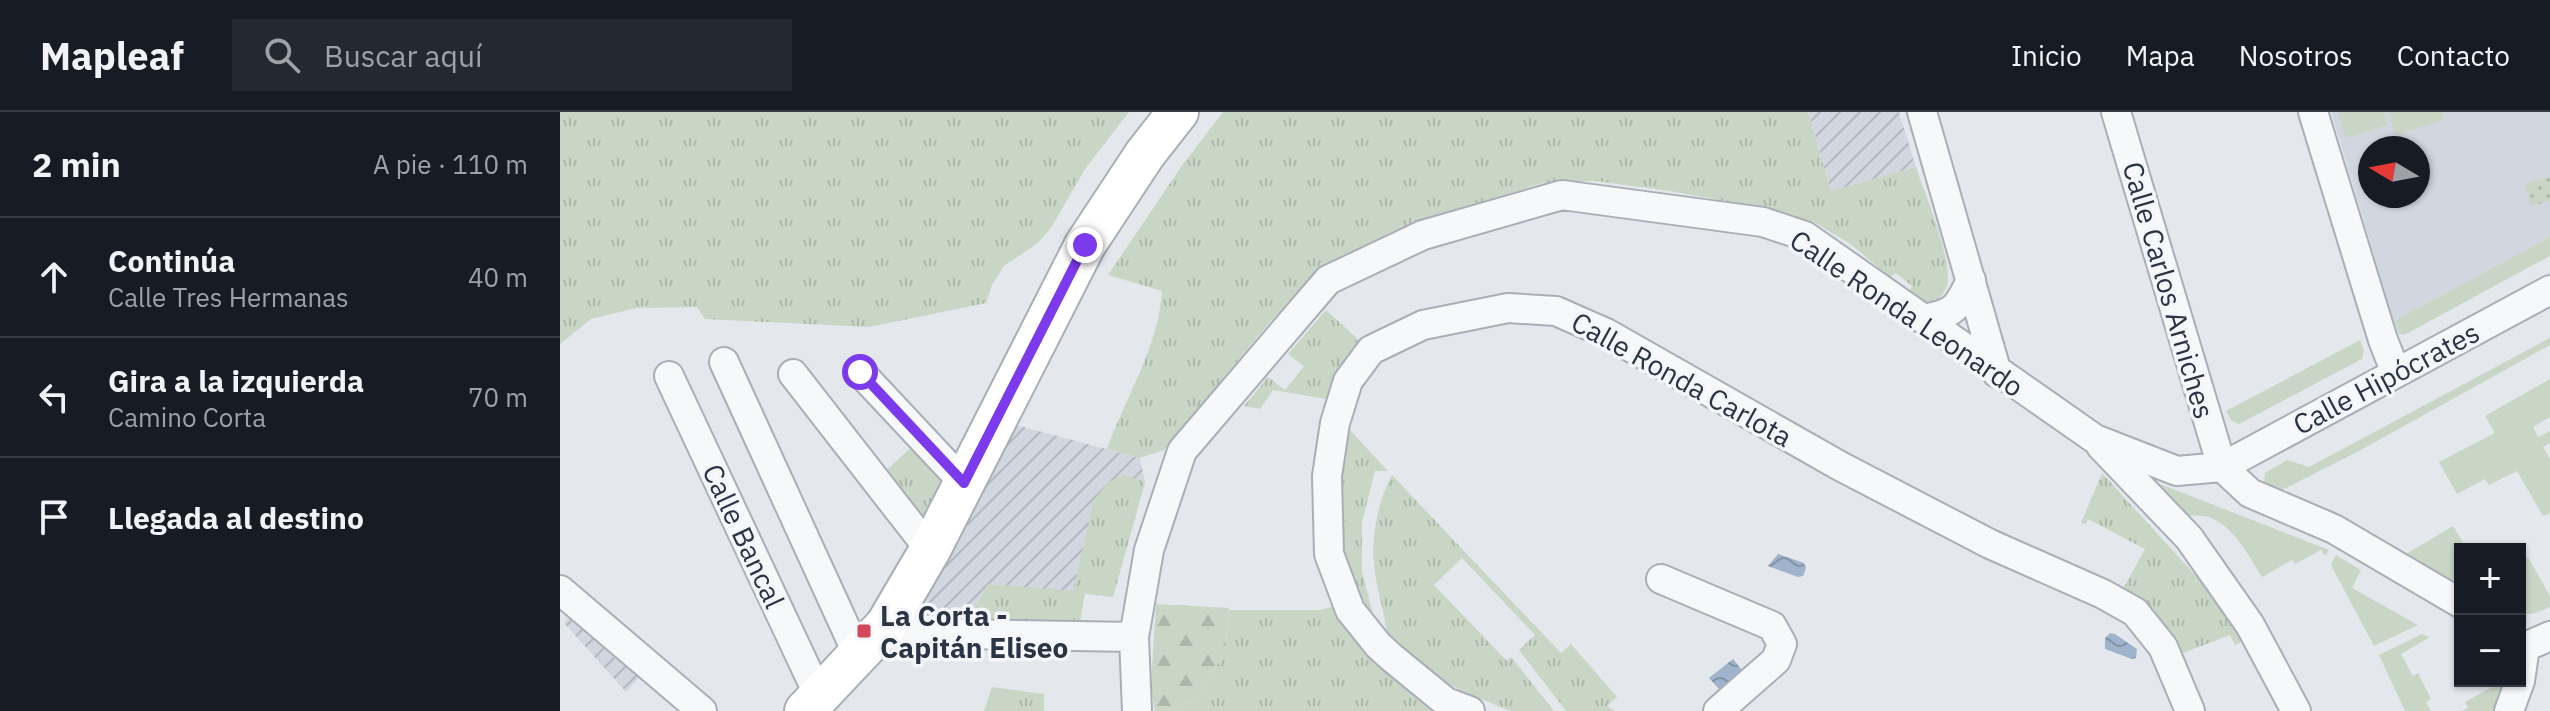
<!DOCTYPE html>
<html lang="es">
<head>
<meta charset="utf-8">
<style>
	:root { --surface:#171b24; --page:#242831; --text:#f1f3f6; --muted:#9ea1a6; --line:#363941 }
	body { margin:0; font-family:"IBM Plex Sans",sans-serif; background:var(--page); color:var(--text) }
	.controls { position:absolute; right:24px; bottom:24px; display:grid; overflow:hidden; border-radius:0px; box-shadow:0 2px 6px #0004 }
	.controls button { width:72px; height:72px; display:grid; place-items:center; padding:0; border:0; border-bottom:2px solid var(--line); background:var(--surface); color:var(--text); font:40px sans-serif }
	.compass { position:absolute; left:1798px; top:24px; width:72px; height:72px; border-radius:50%; background:var(--surface); box-shadow:0 2px 6px #0004; rotate:280deg }
	.stop { position:absolute; width:24px; height:24px; margin:-18px; border:6px solid #7c3aed; border-radius:50%; background:#fff }
	.stop.end { background:#7c3aed; border-color:#fff; box-shadow:0 2px 8px #0008 }
	.list { margin:0; padding:0; list-style:none }
	h2 { display:flex; justify-content:space-between; align-items:center; height:104px; margin:0; padding:0 32px; font-size:34px }
	h2 small { font-size:26px; font-weight:400; color:var(--muted) }
	.list li { display:grid; grid-template-columns:52px 1fr auto; gap:24px; align-items:center; box-sizing:border-box; height:120px; padding:0 32px; border-top:2px solid var(--line) }
	.list b { display:block; font-size:30px; white-space:nowrap }
	.list p { margin:0; font-size:26px; white-space:nowrap; color:var(--muted) }
	.list em { font-size:26px; font-style:normal; color:var(--muted) }
	.icon { flex:none; width:44px; height:44px; fill:none; stroke:currentColor; stroke-width:2; stroke-linecap:round; stroke-linejoin:round }
	.map { position:relative; flex:none; width:1990px; height:599px; overflow:hidden }
	header { display:flex; align-items:center; gap:48px; box-sizing:border-box; height:112px; padding:0 40px; background:var(--surface); border-bottom:2px solid var(--line) }
	header strong { font-size:38px }
	nav { display:flex; gap:44px; margin-inline-start:auto; font-size:28px }
	.search { width:560px; height:72px; background:var(--page); display:flex; align-items:center; gap:20px; box-sizing:border-box; padding:0 28px; border-radius:0px; color:var(--muted); font-size:30px }
	main { display:flex }
	aside { flex:1; background:var(--surface) }
	.map>svg:first-child { display:block }
	.built { fill:#d2d6de; fill-rule:evenodd }
	.industrial { fill:url(#industrial-furrows) }
	.grass { fill:url(#grass-tufts) }
	.forest { fill:url(#forest-firs) }
	.park { fill:url(#park-dots) }
	.garden { fill:#c9d6c5 }
	.water { fill:url(#water-waves) }
	.lines { fill:none; stroke-linecap:round; stroke-linejoin:round }
	.street-casing { stroke:#a9aeb7; stroke-width:32 }
	.secondary-casing { stroke:#a9aeb7; stroke-width:44 }
	.street { stroke:#f7f8fa; stroke-width:28 }
	.secondary { stroke:#fff; stroke-width:40 }
	.route { stroke:#7c3aed; stroke-width:10 }
	.poi-dot { fill:#d1495b; stroke:#f4f6f9; stroke-width:3 }
	.labels { text-anchor:middle; dominant-baseline:central; stroke-width:7; stroke-linejoin:round; paint-order:stroke }
	.street-label { font-size:28px; fill:#2b3445; stroke:#f4f6f9 }
	.poi-label { font-size:28px; font-weight:bold; fill:#2b3445; stroke:#f4f6f9; text-anchor:start }
</style>
</head>
<body>
<header>
<strong>Mapleaf</strong>
<div class="search"><svg class="icon" aria-label="search" viewBox="0 0 24 24"><circle cx="10" cy="10" r="6"/><path d="M15 15l6 6"/></svg>Buscar aquí</div>
<nav><a>Inicio</a><a>Mapa</a><a>Nosotros</a><a>Contacto</a></nav>
</header>
<main>
<aside>
<h2>2 min<small>A pie · 110 m</small></h2>
<ul class="list">
<li><svg class="icon" aria-label="ahead" viewBox="0 0 24 24"><path d="M12 20V5M6 11l6-6 6 6"/></svg><div><b>Continúa</b><p>Calle Tres Hermanas</p></div><em>40 m</em></li>
<li><svg class="icon" aria-label="left" viewBox="0 0 24 24"><path d="M17 20v-9H6M10 6l-5 5 5 5"/></svg><div><b>Gira a la izquierda</b><p>Camino Corta</p></div><em>70 m</em></li>
<li><svg class="icon" aria-label="arrive" viewBox="0 0 24 24"><path d="M6 21V4h12l-3 4 3 4H6"/></svg><div><b>Llegada al destino</b></div></li>
</ul>
</aside>
<div class="map">
<svg width="1990" height="599" viewBox="0 0 1990 599">
	<defs>
		<pattern id="industrial-furrows" width="10" height="10" patternUnits="userSpaceOnUse" patternTransform="scale(2)"><rect width="10" height="10" fill="#d2d6de"/><path d="M-1 1l2-2M0 10L10 0M9 11l2-2" fill="none" stroke="#b4b8c0"/></pattern>
		<pattern id="grass-tufts" width="24" height="20" patternUnits="userSpaceOnUse" patternTransform="scale(2)"><rect width="24" height="20" fill="#c9d6c5"/><path d="M3 7l-1-3M5 7V3M7 7l1-3M15 17l-1-3M17 17v-4M19 17l1-3" fill="none" stroke="#adb8ab"/></pattern>
		<pattern id="forest-firs" width="22" height="20" patternUnits="userSpaceOnUse" patternTransform="scale(2)"><rect width="22" height="20" fill="#c9d6c5"/><path d="M5 1l3.5 6h-7zM16 11l3.5 6h-7z" fill="#adb8ab"/></pattern>
		<pattern id="park-dots" width="8" height="8" patternUnits="userSpaceOnUse" patternTransform="scale(2)"><rect width="8" height="8" fill="#c9d6c5"/><path d="M2 2h.1M6 6h.1" fill="none" stroke="#adb8ab" stroke-width="1.8" stroke-linecap="round"/></pattern>
		<pattern id="water-waves" width="16" height="10" patternUnits="userSpaceOnUse" patternTransform="scale(2)"><rect width="16" height="10" fill="#9fb4cc"/><path d="M0 5q4-4 8 0t8 0" fill="none" stroke="#8293a7"/></pattern>
	</defs>
	<rect width="100%" height="100%" fill="#e4e7ec"/>
	<path class="built" d="M1771,0H1990V125L1834,209ZM1810,36H1858V84H1810Z"/>
	<path class="industrial" d="M1248,0H1339L1356,55L1271,79Z
		M456,313L580,346L585,370L553,485L428,472L403,516L350,508Z
		M11,502L83,561L66,580L4,511Z"/>
	<path class="grass" d="M0,0H569L525,57L491,116L478,131L444,154L432,173L426,191L309,215L145,207L137,195L76,196L31,207L0,232Z
		M663,0H1248L1271,79L1356,55C1366,85 1388,136 1388,166C1388,175 1384,181 1378,188L1365,191L1349,181L1352,174L1336,161L1330,165L1289,131L1254,110L1198,95L1110,79L1035,69L982,71L836,118L781,145L749,169L709,211L604,338L580,346L547,337C565,286 599,234 602,179L548,163L623,52Z
		M766,198L801,230C784,247 773,263 767,287L713,278L700,297L684,294L708,265L725,278L744,254L728,242Z
		M789,317L828,359H815L802,410V459L813,503C804,489 794,475 788,459C773,417 781,360 789,317Z
		M356,331L389,364L359,416L319,365Z
		M1542,361L1646,475L1683,529L1675,533L1670,523L1623,541L1603,511L1563,477L1585,437L1528,407L1526,412L1521,411Z
		M564,363L585,370L553,485L525,481L520,510H407L428,472L513,479L534,388L548,370Z
		M832,363L1001,541L1011,532L1057,585L1047,594L1055,599H1006L959,538L975,523L902,446L874,473L947,549L951,545L994,599H950L900,578L874,563L827,523C825,502 818,482 815,461C810,428 817,391 832,363Z
		M775,494C803,538 834,573 879,599H606L638,586L665,539L669,498H759Z
		M432,575L484,582V599H424Z"/>
	<path class="forest" d="M596,492L669,496L665,539L638,586L606,599H595L591,573Z"/>
	<path class="park" d="M1990,65V89L1971,94L1965,72Z"/>
	<path class="garden" d="M1778,0H1824L1827,13L1786,26Z
		M1829,0H1882L1884,8L1835,23Z
		M1990,125V144L1844,223L1839,222L1834,209Z
		M1990,226V233L1797,340L1720,379L1707,375L1704,371L1705,361L1727,348L1749,355Z
		M1800,228L1804,239L1802,247L1679,312L1672,309L1666,299Z
		M1990,267V305L1973,315L1978,325L1990,319V331L1983,335L1990,347V401L1983,404L1957,359L1929,373L1925,367L1897,382L1879,350L1935,321L1925,304Z
		M1595,370L1769,438L1765,444L1761,438L1735,452L1732,448L1702,465C1684,437 1665,395 1625,405Z
		M1893,414L1904,432L1903,437H1900L1894,470L1846,442Z
		M1776,443L1801,458L1792,476L1858,513L1814,534L1771,453Z
		M1968,445L1990,484V495L1972,502H1960V449Z
		M1862,522L1870,525L1841,542L1853,564L1858,561L1871,587L1866,590L1871,599H1845L1819,543Z
		M1931,569H1942L1933,599H1902L1908,596L1905,590L1934,574Z"/>
	<path class="water" d="M1218,442L1244,451L1246,456L1243,464L1238,465L1208,454Z
		M1555,522L1577,537L1576,546L1572,547L1545,537V526L1550,521Z
		M1173,547L1182,558L1159,577L1149,566Z"/>
	<g class="lines">
		<g class="street-casing">
			<path id="street" d="M1362,0L1437,261
				M1556,0L1662,355
				M1753,0L1823,228L1836,261
				M1363,207C1394,202 1398,196 1411,168
				M164,250L298,543
				M300,260L404,371
				M233,262L370,438
				M109,264L259,584
				M1541,334L1629,426L1690,513L1736,599
				M1662,355L1690,381L1774,417L1900,491
				M1101,467L1212,514L1222,532L1216,548L1158,599
				M0,478L142,599
				M326,513L403,522L574,525
				M1965,535L1990,524
				M1960,569L1965,535
				M577,599L574,525L589,438L622,339L768,168L863,123L1002,83L1203,110L1245,124L1535,327L1617,359L1662,355L1990,178
				M910,599L886,590L831,545L818,533L790,498L769,442L767,364L775,311L788,269L811,238L863,213L948,196L996,199L1046,221L1280,354L1430,432L1543,482L1575,500L1603,535L1630,599
				M1949,599L1960,569"/>
		</g>
		<g class="secondary-casing">
			<path id="secondary" d="M245,599L326,513L370,438L525,133L585,42L618,0"/>
		</g>
		<use href="#street" class="street"/>
		<use href="#secondary" class="secondary"/>
	</g>
	<g class="lines">
		<path class="route" d="M300,260L404,371L525,133"/>
	</g>
	<rect class="poi-dot" x="296" y="511" width="16" height="16" rx="4"/>
	<g class="labels">
		<g class="street-label">
			<text transform="translate(1609 178) rotate(74)">Calle Carlos Arniches</text>
			<text transform="translate(1347 201) rotate(34)">Calle Ronda Leonardo</text>
			<text transform="translate(1826 266) rotate(-28)">Calle Hipócrates</text>
			<text transform="translate(1122 267) rotate(29)">Calle Ronda Carlota</text>
			<text transform="translate(184 424) rotate(65)">Calle Bancal</text>
		</g>
		<g class="poi-label">
			<text x="320" y="503">La Corta -<tspan x="320" dy="32">Capitán Eliseo</tspan></text>
		</g>
	</g>
</svg>
<div class="controls">
<button>+</button>
<button>−</button>
</div>
<svg class="compass" viewBox="-18 -18 36 36"><path d="M0-13l5 13h-10z" fill="#e53935"/><path d="M0 13l5-13h-10z" fill="#9ea1a6"/></svg>
<div class="stop" style="left:300px;top:260px"></div>
<div class="stop end" style="left:525px;top:133px"></div>
</div>
</main>
</body>
</html>
